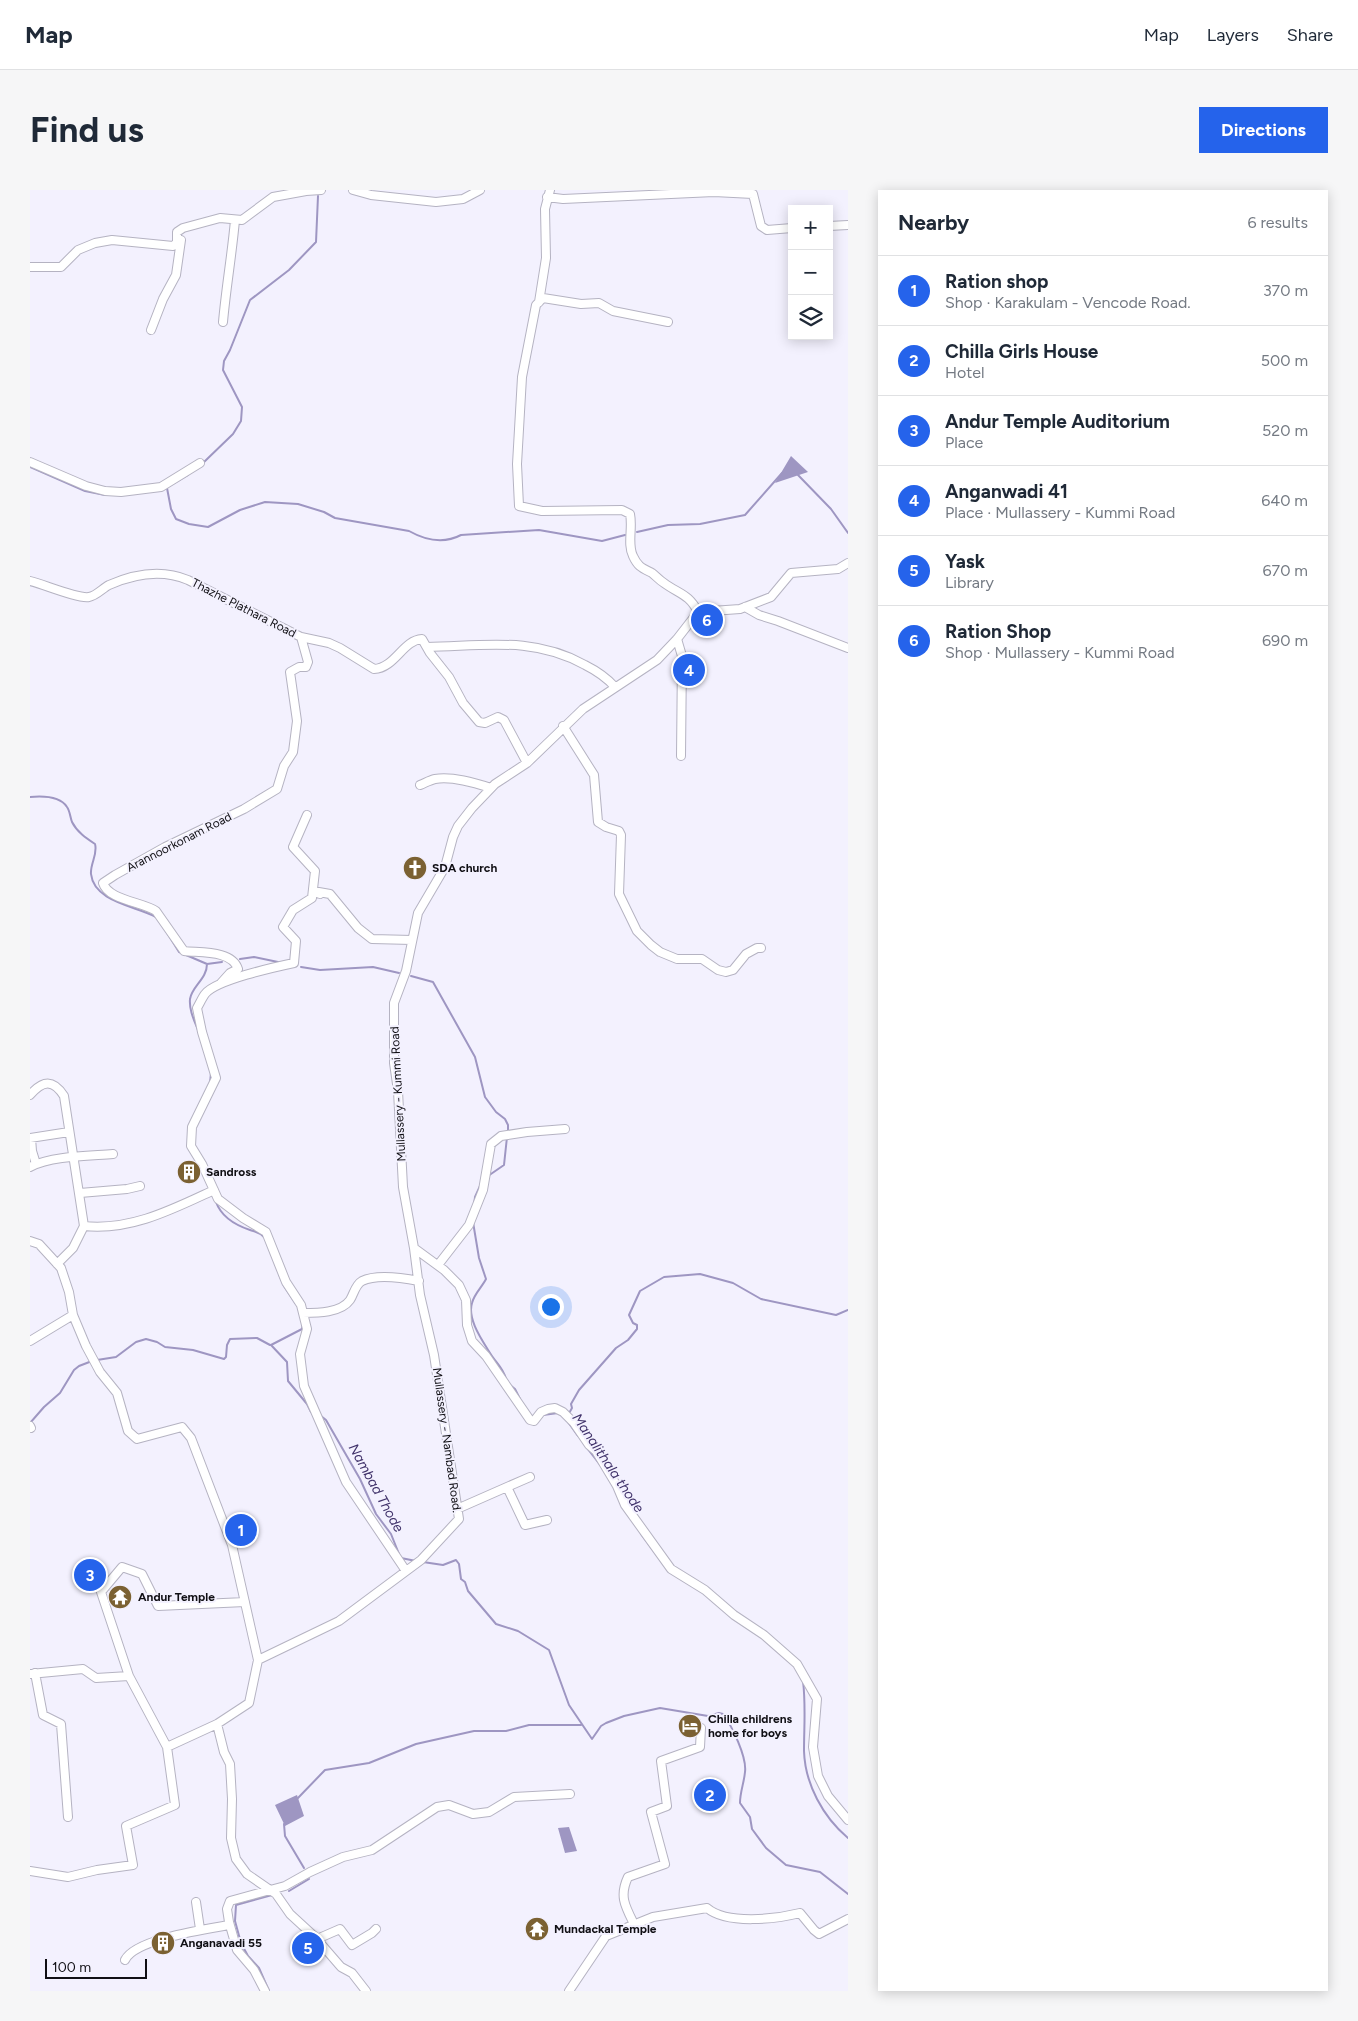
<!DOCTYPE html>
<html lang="en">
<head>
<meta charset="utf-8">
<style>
	:root { --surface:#fff; --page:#f6f6f7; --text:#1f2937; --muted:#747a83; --line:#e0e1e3; --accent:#2563eb }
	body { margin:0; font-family:Figtree,sans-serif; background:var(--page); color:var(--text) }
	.controls { position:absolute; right:15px; top:15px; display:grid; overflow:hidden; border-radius:0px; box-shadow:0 2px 12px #0003 }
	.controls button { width:45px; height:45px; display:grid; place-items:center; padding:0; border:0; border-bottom:1px solid var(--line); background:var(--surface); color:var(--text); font:25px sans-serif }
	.scale { position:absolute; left:15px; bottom:12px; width:102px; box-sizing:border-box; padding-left:5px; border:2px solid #100f14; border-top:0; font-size:14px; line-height:18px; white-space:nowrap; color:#100f14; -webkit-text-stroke:4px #f3f1fe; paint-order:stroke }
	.you { position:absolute; left:520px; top:1116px; width:18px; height:18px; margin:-12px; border:4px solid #fff; border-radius:50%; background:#1a73e8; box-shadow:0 0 0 8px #1a73e833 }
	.badge { display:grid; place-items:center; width:32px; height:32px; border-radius:50%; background:var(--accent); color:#fff; font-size:16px; font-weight:700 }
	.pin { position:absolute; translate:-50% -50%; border:2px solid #fff; box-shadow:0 1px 5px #0006 }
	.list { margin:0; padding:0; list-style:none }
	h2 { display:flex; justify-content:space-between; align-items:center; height:65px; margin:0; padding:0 20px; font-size:21px }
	h2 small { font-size:16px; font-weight:400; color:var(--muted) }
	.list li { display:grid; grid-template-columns:32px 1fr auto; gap:15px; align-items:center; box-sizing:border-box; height:70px; padding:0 20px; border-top:1px solid var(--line) }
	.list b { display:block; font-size:19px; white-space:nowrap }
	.list p { margin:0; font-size:16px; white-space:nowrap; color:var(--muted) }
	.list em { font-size:16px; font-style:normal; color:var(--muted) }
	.icon { flex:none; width:28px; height:28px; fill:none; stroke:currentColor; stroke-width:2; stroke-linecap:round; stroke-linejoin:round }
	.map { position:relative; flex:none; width:818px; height:1801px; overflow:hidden; border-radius:0px }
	header { display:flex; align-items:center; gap:30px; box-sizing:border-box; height:70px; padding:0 25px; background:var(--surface); border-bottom:1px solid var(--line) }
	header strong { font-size:24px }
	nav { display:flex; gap:28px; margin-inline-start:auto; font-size:18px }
	.intro { display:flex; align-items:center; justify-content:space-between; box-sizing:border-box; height:120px; padding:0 30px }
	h1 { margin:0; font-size:35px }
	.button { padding:12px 22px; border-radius:0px; background:var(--accent); color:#fff; font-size:18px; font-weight:700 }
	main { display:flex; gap:30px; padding:0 30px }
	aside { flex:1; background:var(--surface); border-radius:0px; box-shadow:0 2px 12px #0003 }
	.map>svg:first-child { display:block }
	.water { fill:#9e96c2 }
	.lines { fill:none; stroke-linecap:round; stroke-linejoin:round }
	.stream { stroke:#9e96c2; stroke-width:2 }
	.minor-casing { stroke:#b5b3c2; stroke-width:10 }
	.minor { stroke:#fff; stroke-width:8 }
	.labels { text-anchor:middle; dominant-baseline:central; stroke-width:4; stroke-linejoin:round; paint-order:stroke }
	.street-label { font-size:12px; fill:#100f14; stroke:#f3f1fe }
	.poi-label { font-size:12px; font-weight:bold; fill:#100f14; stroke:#f3f1fe; text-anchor:start }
	.water-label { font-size:14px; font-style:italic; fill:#41336b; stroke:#f3f1fe }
</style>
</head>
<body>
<header>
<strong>Map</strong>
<nav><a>Map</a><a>Layers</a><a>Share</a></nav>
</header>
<div class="intro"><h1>Find us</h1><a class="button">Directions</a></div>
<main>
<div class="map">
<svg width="818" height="1801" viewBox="0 0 818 1801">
	<rect width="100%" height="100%" fill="#f3f1fe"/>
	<path class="water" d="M761,266L778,282L745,293Z
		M267,1605L274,1626L255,1636L245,1615Z
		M539,1637L547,1661L535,1663L528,1638Z"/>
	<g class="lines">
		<path class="stream" d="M173,273L203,244L211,231L212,217L193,180L194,171L200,160L220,110L259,80L286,52L288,6
			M0,277L55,301L75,305
			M768,285L801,319L818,343
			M137,298L141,319L146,329L159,334L178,337L210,320L235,312L268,314L294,322L305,328L379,341C395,350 414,354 431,345L509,340L572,351L595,345
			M134,299L158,285
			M607,342L638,335L670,334L715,325L752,283
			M0,607C11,606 30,606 37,617C40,621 40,627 42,632C47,642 56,648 65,654C68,664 60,674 61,684C64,712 106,716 126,727
			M136,741L149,762L152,763
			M156,765L177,774C177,789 162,796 160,809C159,820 164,830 168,840
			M210,769L224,767L248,772
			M177,774L192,772
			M271,777L290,780L343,777L369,783
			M381,786L403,792L445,867L455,907L466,922L475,929L478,935V943
			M180,893L181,883
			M458,986L474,975L477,947
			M186,1012C191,1026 205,1035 220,1040C226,1042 229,1042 234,1047
			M444,1015L445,1007L450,996
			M443,1032L449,1068L456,1089C452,1097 444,1104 442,1113C437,1129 452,1150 460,1163C465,1172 473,1177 476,1189
			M249,1084L254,1096L266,1114
			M273,1134L272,1139L241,1155L257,1172L258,1191L277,1214L281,1222
			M67,1170L86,1167L106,1152L116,1149L127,1152L135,1157L163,1160L194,1169L196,1167L197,1155L200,1149L227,1148L240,1155
			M480,1195L485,1199L490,1209
			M513,1225L528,1223
			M538,1225L542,1218L541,1214L549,1200L586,1158L598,1150L607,1139V1135L603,1133L599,1125L610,1101L634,1087L670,1084L703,1093L731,1109L806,1125L818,1120
			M291,1226L296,1230L330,1289L346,1324L361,1344L369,1364
			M538,1232L548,1246
			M0,1233L14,1217L30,1203L44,1180L49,1176L62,1171
			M557,1258L571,1276
			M611,1344L629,1368
			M371,1368L386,1371
			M393,1372L413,1375L426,1370L429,1374L431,1389L435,1392L438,1401L466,1434L488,1441L519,1460L539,1515L562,1549L571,1536L576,1533L594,1526L630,1518L678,1526L689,1523L693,1524C702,1536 717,1567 715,1582C714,1593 710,1602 710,1613L720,1627L722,1639L736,1658L756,1675L790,1682L818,1704
			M773,1491C776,1515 774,1537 774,1561C775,1594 793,1627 818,1648
			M267,1609L295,1580L339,1573L386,1554L444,1541H476L499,1535H551
			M254,1634L255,1646L274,1678
			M259,1701L279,1689
			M239,1801L229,1778L218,1766L211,1753L205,1731L206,1715L242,1705"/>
		<g class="minor-casing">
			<path id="minor" d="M323,0L341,5L406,12L433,9L450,0
				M517,7L533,9L684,2L723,4L731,36L737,40L762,38
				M799,36L818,35
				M0,77H31L48,60L65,53L82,50L143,56L147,53V42L153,38L190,28L212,30L243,7L276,1L291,0
				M509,112L516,68L515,19L520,0
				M193,132C196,98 202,64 205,30
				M638,132L583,121L569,113L551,114L513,108L506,115L492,187L487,274L489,316L512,321L592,320L600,324C603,338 597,354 603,366C608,377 612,378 622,383C626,386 629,390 634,393C649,404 659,404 668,422
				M121,140L133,109L146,85L151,50
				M0,272L56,296L75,301L91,302L131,297L170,273
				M818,373L808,379L761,383L741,407L710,419L668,422L647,449L627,470L553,519L497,573L465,594L442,618L428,636L423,647L415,677L388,723L376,781L364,813V873L368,901L373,997L384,1058L414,1080L429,1095L436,1110L437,1135L442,1151L456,1166L500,1230L504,1231L511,1222L518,1219L525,1218L533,1222L544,1233L559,1255L566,1261L587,1296L595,1315L641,1379L675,1400L704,1425L734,1445L767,1474L787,1509L783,1557L788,1586L798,1606L818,1630
				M0,391C13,394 48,409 59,407C66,406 73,398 79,395C104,384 132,379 158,390L271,447L299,453L310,458L344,479C365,478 373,450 392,449L400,463L419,487L433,513L449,532L455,533L468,527L474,530L497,573
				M715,417L729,425L748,431L818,458
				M647,449L652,466L651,566
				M397,457C454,456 503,446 555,475C567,481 576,487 585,497
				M533,536L564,585L568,632L576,637L589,641L591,645L589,704L607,741L621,755L630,762L647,769H672L688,780L696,782L703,780L716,764L727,758H731
				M390,595C395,593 400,590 405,589C422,586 445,593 461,598
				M277,625L263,657L285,681L282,708L263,720L253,737L266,751L264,773C245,777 186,790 175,804C172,808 170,813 167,818L172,842L186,888L162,937L161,956L172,974L188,1009L213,1028L236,1042L256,1092L271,1115L277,1139L270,1164L274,1196L316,1292L376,1381
				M290,704L283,701L300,704L328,738L342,749L382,750
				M191,793L200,783L208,779C202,760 170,763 154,761L126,721C113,712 78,710 73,693L85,685L135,657L214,619L247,599L254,576L263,562L267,531L260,482L269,477H276L278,472L271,447
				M0,905C13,890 23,889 34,906L54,1036C101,1041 143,1019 184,1000
				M0,948L39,942
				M1,948L2,961L6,974
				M0,977C21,966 58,966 83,964
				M50,1003L97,999L110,996
				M0,1051L9,1054L31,1078L39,1102L43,1125L56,1156L70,1182L87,1203L98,1241L107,1249L152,1237L161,1248L202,1355L228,1470
				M27,1074L43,1058L54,1036
				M408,1075L439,1035L453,1000L461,954L471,946L497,942L535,939
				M273,1123C287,1123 311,1123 320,1110C324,1104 325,1095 332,1091C346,1084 374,1088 389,1091
				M0,1151L43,1125
				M0,1236L1,1238
				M477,1297L500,1287
				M427,1319L477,1297L495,1335L517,1330
				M5,1483L13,1525L31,1534L38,1627
				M0,1484L53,1479L66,1488L99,1486L137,1557L187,1534L219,1513L228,1470L309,1431L391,1370L429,1329L404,1165L390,1105L384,1058
				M99,1486L71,1402L92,1377L112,1384L128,1416L215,1412
				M187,1534L194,1562L200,1574L202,1609L201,1648L206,1669L217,1684L246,1704L260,1724L285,1747L311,1777L322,1783L336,1801
				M0,1681L38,1687L67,1680L103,1675L96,1636L145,1615L137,1557
				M166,1712L170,1739
				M604,1734C595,1716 589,1706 598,1687L635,1674L621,1622L637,1616L631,1571L670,1557L671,1538
				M287,1749L310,1739L322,1755L342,1743L346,1739
				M95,1770C105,1749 177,1739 199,1735
				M235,1801L224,1780L207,1760L199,1732L197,1719L200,1711L255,1696L280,1682L313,1667L342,1660L407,1617L419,1615L443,1624L459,1622L484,1607L540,1604
				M539,1801L576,1746L623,1727L677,1718C697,1735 746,1729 770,1723L784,1740L789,1744L818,1729"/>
		</g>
		<use href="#minor" class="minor"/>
	</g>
	<defs>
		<g id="church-disc" transform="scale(1.25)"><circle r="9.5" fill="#7b6132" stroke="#f3f1fe"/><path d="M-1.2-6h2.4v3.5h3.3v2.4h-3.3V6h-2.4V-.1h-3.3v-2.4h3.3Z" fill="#fff"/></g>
		<g id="building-disc" transform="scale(1.25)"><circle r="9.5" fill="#7b6132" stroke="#f3f1fe"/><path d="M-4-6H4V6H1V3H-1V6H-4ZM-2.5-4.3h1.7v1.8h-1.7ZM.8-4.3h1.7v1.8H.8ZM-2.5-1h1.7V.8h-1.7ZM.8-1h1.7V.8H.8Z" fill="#fff"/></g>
		<g id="temple-disc" transform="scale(1.25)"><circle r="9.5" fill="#7b6132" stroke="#f3f1fe"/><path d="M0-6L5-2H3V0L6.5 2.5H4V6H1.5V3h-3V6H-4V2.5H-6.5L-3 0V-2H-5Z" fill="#fff"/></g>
		<g id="hotel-disc" transform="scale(1.25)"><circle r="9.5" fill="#7b6132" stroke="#f3f1fe"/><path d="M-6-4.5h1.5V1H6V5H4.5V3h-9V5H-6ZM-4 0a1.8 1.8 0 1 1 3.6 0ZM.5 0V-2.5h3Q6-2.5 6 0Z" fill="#fff"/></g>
	</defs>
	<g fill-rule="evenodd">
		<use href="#church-disc" x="385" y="678"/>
		<use href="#building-disc" x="159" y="982"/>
		<use href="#temple-disc" x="90" y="1407"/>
		<use href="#hotel-disc" x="660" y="1536"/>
		<use href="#temple-disc" x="507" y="1739"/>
		<use href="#building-disc" x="133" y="1753"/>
	</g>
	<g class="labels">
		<g class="street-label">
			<text transform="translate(214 418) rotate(27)">Thazhe Plathara Road</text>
			<text transform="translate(149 652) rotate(-27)">Arannoorkonam Road</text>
			<text transform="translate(368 904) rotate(-93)">Mullassery - Kummi Road</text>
			<text transform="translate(417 1250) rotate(82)">Mullassery - Nambad Road.</text>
		</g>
		<g class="poi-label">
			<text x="402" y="678">SDA church</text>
			<text x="176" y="982">Sandross</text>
			<text x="108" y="1407">Andur Temple</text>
			<text x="678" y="1529">Chilla childrens<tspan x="678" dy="14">home for boys</tspan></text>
			<text x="524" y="1739">Mundackal Temple</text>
			<text x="150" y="1753">Anganavadi 55</text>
		</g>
		<g class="water-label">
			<text transform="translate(578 1273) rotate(56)">Manalithala thode</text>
			<text transform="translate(346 1298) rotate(61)">Nambad Thode</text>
		</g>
	</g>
</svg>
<div class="controls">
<button>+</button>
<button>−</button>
<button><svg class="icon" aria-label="layers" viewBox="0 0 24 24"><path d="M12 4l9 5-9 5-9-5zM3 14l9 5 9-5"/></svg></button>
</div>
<div class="scale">100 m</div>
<div class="you"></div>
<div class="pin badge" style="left:211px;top:1340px">1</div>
<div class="pin badge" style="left:680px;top:1605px">2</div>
<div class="pin badge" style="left:60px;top:1385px">3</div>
<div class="pin badge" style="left:659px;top:480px">4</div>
<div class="pin badge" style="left:278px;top:1758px">5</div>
<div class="pin badge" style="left:677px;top:430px">6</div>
</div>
<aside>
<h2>Nearby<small>6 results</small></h2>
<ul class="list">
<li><span class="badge">1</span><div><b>Ration shop</b><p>Shop · Karakulam - Vencode Road.</p></div><em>370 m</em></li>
<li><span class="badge">2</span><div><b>Chilla Girls House</b><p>Hotel</p></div><em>500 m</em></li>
<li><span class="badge">3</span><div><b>Andur Temple Auditorium</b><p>Place</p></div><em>520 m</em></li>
<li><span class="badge">4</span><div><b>Anganwadi 41</b><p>Place · Mullassery - Kummi Road</p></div><em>640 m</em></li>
<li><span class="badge">5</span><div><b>Yask</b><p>Library</p></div><em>670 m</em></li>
<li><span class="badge">6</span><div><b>Ration Shop</b><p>Shop · Mullassery - Kummi Road</p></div><em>690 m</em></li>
</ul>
</aside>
</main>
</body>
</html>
